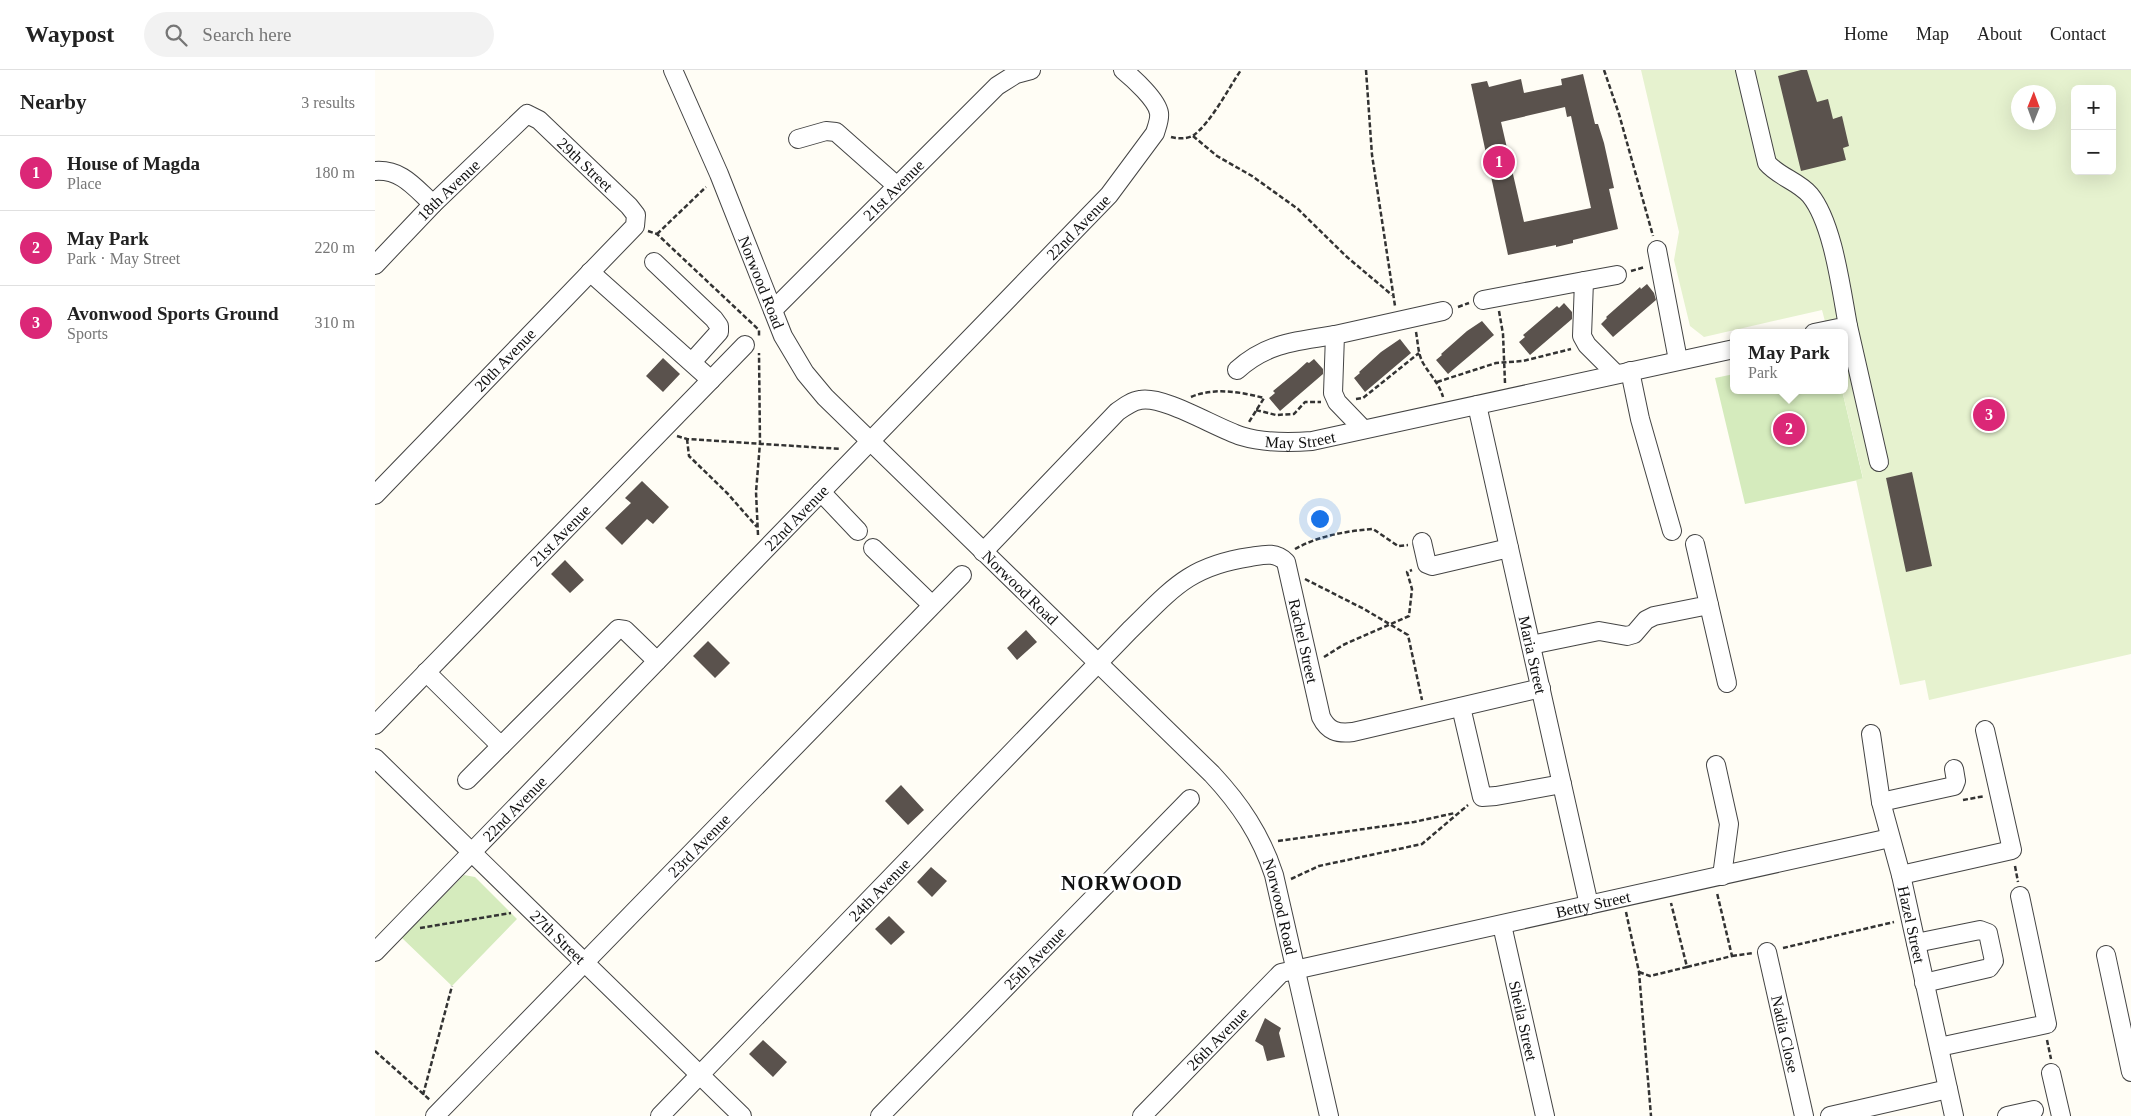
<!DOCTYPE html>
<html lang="en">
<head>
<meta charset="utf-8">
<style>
	:root { --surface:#fff; --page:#f2f2f2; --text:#222; --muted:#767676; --line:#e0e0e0; --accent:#db2777 }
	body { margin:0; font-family:Georgia,serif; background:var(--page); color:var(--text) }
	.controls { position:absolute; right:15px; top:15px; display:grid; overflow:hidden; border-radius:8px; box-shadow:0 5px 20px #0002 }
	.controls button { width:45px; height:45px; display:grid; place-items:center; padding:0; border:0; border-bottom:1px solid var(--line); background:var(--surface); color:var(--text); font:25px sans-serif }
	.compass { position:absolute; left:1636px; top:15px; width:45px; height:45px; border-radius:50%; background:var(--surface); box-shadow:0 5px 20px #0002; rotate:1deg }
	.you { position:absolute; left:944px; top:448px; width:18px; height:18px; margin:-12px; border:4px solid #fff; border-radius:50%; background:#1a73e8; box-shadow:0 0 0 8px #1a73e833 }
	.badge { display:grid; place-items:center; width:32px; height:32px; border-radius:50%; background:var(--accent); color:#fff; font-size:16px; font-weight:700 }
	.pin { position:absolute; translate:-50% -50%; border:2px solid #fff; box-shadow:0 1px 5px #0006 }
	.popup { position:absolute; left:1355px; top:259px; width:118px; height:65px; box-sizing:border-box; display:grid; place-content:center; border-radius:8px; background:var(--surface); filter:drop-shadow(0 1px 4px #0005); font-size:16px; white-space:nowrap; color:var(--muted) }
	.popup b { font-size:19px; color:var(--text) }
	.popup::after { content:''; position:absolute; left:50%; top:100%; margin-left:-10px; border:10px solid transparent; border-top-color:var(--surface) }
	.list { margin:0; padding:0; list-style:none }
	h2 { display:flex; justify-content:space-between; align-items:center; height:65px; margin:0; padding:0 20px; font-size:21px }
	h2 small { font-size:16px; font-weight:400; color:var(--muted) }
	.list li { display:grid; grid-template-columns:32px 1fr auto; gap:15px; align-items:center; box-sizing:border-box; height:75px; padding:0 20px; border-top:1px solid var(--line) }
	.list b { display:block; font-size:19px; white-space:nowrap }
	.list p { margin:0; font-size:16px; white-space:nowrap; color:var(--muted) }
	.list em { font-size:16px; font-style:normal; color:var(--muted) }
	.icon { flex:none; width:28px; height:28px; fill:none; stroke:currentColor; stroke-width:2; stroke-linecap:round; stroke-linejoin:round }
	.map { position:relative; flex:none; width:1756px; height:1046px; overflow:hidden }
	header { display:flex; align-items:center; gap:30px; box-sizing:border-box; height:70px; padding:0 25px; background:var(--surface); border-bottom:1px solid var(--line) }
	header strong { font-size:24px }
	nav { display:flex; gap:28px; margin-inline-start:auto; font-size:18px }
	.search { width:350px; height:45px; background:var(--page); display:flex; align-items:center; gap:12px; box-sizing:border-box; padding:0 18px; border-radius:28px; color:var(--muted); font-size:19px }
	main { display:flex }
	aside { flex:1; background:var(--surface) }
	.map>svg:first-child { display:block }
	.green { fill:#d5ebbd }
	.pitch { fill:#e6f2cf; fill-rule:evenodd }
	.building { fill:#5a524d; fill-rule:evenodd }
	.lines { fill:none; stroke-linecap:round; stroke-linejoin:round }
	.minor-casing { stroke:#444; stroke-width:20 }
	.path { stroke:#333; stroke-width:2.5; stroke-dasharray:5 2.5; stroke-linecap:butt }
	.minor { stroke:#fff; stroke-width:18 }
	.labels { text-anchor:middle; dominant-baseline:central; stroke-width:5; stroke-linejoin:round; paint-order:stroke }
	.street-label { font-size:16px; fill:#111; stroke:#fff }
	.district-label { font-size:21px; font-weight:bold; letter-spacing:1px; fill:#111; stroke:#fff }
</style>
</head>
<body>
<header>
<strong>Waypost</strong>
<div class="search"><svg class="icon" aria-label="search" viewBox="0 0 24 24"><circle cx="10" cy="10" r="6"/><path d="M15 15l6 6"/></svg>Search here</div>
<nav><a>Home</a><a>Map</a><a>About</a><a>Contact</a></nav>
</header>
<main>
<aside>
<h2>Nearby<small>3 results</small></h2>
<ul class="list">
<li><span class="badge">1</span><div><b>House of Magda</b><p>Place</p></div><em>180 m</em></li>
<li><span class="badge">2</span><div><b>May Park</b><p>Park · May Street</p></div><em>220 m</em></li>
<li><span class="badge">3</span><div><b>Avonwood Sports Ground</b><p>Sports</p></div><em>310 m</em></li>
</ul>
</aside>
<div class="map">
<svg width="1756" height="1046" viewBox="0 0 1756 1046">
	<rect width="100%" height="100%" fill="#fffdf5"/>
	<path class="green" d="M1359,304V320H1467L1488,409L1370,434L1340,308Z
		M89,805L100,807L142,849L77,916L27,868Z"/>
	<path class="pitch" d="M1266,0H1756V584L1554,630L1550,610L1525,615L1481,410L1488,408L1467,320H1469V263H1453L1447,240L1329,267L1315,256L1299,190L1304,162ZM1700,19H1737V101H1700ZM1644,22H1674V52H1644Z"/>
	<path class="building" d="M1426,0H1432L1442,32L1453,29L1458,49L1467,46L1474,76L1468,78L1471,90L1426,101L1403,6Z
		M1208,4L1220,54H1223L1229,73L1239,118L1234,119L1243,159L1198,170V173L1181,177V175L1133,185L1096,14L1112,11L1114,17L1146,9L1149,23L1187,15L1186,9ZM1190,37L1192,47L1196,46L1216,138L1149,152L1126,52Z
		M1272,214L1279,223L1281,230L1238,267L1226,254L1232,248L1231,247L1265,217L1266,219Z
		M1189,233L1197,242V249L1155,285L1144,272L1150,267L1148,265L1182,236L1184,238Z
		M1107,251L1119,265L1073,304L1061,290L1067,285L1066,284L1092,261Z
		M1025,269L1036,283L990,322L979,308L985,303L984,302L1006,282Z
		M288,288L305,304L288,322L271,306Z
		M939,289L948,299V304L905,341L894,328L900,323L898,321L921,302L932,292L934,293Z
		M1537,402L1557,496L1531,502L1511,408Z
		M267,411L294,437L278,454L272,449L247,475L230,458L256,433L250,428Z
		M190,490L209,510L195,523L176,504Z
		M651,560L662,572L642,590L632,578Z
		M333,571L355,593L340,608L318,586Z
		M526,715L549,740L533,755L510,731Z
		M556,797L572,811L557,827L542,812Z
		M514,846L530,862L516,875L500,859Z
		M890,948L906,958L904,963L910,987L892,991L888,976L880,971Z
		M388,970L412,992L398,1007L374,984Z"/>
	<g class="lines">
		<g class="minor-casing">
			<g id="minor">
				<path id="s1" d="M298,0L344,104L408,266L430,303L450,327L837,704C865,734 886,765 899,805L954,1046"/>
				<path d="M1370,0L1392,93C1404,107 1423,111 1435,125C1458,153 1466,219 1473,256L1439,263"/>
				<path d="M423,69L451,61L461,62L522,116"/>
				<path d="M0,101C27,99 40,118 58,134"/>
				<path d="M1282,180L1303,290"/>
				<path d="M279,192L339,249L344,256V262L317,292"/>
				<path id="s2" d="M0,195L58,134L152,44L164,50L254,136L261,145L260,156L0,425"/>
				<path d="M215,202L336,310"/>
				<path d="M1209,211L1242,205"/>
				<path d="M1108,230L1209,211L1207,266L1212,275L1241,304"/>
				<path id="s3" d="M398,240L622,16L641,4L656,0"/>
				<path d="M1473,256L1504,392"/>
				<path d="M862,300C892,273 921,271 960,265"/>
				<path d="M1255,301L1265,349L1297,461"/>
				<path id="s4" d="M1102,335L1214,835"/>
				<path d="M988,359L962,332L958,323L960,265L1068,241"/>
				<path d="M446,422L483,461"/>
				<path d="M1047,472L1052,494L1057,496L1134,478"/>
				<path d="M498,478L557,535"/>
				<path id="s5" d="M608,482L742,342C749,337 757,331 765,330C788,325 841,358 866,366C889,373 913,373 937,371L1359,279"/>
				<path d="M1334,535L1352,613"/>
				<path d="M1156,575L1224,561L1252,566L1259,564L1271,550L1279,546L1334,535L1320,474"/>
				<path d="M51,602L126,676L243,559L250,560L282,591"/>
				<path d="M1086,637L1107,727L1121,726L1187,714"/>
				<path id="s6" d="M0,655L370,275"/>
				<path id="s7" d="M1496,664L1506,732L1526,805L1579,1046"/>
				<path id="s8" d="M0,688L367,1046"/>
				<path d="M1341,695L1354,754L1347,806"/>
				<path d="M92,710L126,676"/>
				<path d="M1506,732L1579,716L1581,711L1579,699"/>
				<path d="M1526,805L1637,780L1610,660"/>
				<path id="s9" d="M1127,855L1170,1046"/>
				<path d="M1541,873L1605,860L1613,863L1619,891L1614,898L1549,913"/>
				<path id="s10" d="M0,882L734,125L780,63C782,56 785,50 784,43C782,30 759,9 748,0"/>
				<path id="s11" d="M1392,882L1429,1046"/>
				<path d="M1731,885L1756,1002"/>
				<path d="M1564,977L1672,954L1645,826"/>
				<path d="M1676,1003L1686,1046"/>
				<path id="s12" d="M60,1046L587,505"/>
				<path id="s13" d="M285,1046L755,560C797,519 814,496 875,487C888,485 900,481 911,492L946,647C953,661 962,664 978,662L1166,618"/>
				<path id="s14" d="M505,1046L815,729"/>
				<path id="s15" d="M767,1046L906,903L1515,768"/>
				<path d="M1455,1046L1573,1019"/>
				<path d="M1632,1046L1659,1040"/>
			</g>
		</g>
		<path class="path" d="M991,0L997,85L1020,236
			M1229,0L1244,44L1278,166
			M818,66L842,86L877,106L923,139L972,187L1017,225
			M796,67C803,69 813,69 819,65C837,51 853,19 866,0
			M273,161L282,164L384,260V267
			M282,164L331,117
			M1256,201L1270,197
			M1083,237L1094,233
			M1124,241L1128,264L1130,313
			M1041,262C1043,273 1043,284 1048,293C1055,305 1064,313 1068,327
			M1062,312L1121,293L1148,291L1196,279
			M816,327C839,317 866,322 889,328L874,352
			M981,329L988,328L1044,283
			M881,340L901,345L919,344L930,332H946
			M302,366L312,369L466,379
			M312,369L314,386L353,424L382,457
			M383,465L381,422L385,373L384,283
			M920,479C943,466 971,461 998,459L1023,476L1033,475
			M930,509L989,539L1033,565L1047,630
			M949,587L968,575L1034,546L1037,519L1032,502L1037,500
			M1588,730L1610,726
			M903,771L1039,752L1080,743
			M1640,796L1643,812
			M916,809L944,796L1047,774L1093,735
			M1251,842L1264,902L1276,1046
			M45,858L136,843
			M1408,878L1519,852
			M1357,886L1378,883
			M1312,897L1357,886L1342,823
			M1264,902L1275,906L1312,897L1296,833
			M1672,970L1676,989
			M0,981L55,1030
			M48,1025L77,916"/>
		<use href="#minor" class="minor"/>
	</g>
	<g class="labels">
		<g class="street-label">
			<text stroke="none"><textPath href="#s2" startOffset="292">29th Street</textPath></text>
			<text stroke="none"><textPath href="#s2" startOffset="105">18th Avenue</textPath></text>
			<text stroke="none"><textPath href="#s3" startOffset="170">21st Avenue</textPath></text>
			<text stroke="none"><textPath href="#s10" startOffset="1010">22nd Avenue</textPath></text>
			<text stroke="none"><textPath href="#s1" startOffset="230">Norwood Road</textPath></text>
			<text transform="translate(130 290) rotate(-46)">20th Avenue</text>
			<text stroke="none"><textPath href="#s5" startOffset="388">May Street</textPath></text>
			<text stroke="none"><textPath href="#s10" startOffset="605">22nd Avenue</textPath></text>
			<text stroke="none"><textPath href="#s6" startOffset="265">21st Avenue</textPath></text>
			<text stroke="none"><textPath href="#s1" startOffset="635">Norwood Road</textPath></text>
			<text stroke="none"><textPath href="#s13" startOffset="939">Rachel Street</textPath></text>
			<text stroke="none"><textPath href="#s4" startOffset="256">Maria Street</textPath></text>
			<text stroke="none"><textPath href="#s10" startOffset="200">22nd Avenue</textPath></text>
			<text stroke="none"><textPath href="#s12" startOffset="378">23rd Avenue</textPath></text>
			<text stroke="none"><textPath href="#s13" startOffset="315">24th Avenue</textPath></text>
			<text stroke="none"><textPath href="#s15" startOffset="519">Betty Street</textPath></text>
			<text stroke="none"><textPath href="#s1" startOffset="1054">Norwood Road</textPath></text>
			<text stroke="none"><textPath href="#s7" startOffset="195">Hazel Street</textPath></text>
			<text stroke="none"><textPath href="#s8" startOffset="256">27th Street</textPath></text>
			<text stroke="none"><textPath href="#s14" startOffset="221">25th Avenue</textPath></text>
			<text stroke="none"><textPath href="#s9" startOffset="98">Sheila Street</textPath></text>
			<text stroke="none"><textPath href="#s11" startOffset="84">Nadia Close</textPath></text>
			<text stroke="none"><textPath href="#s15" startOffset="108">26th Avenue</textPath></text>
		</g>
		<g class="district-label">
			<text x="747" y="813">NORWOOD</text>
		</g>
	</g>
</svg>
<div class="controls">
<button>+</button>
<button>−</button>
</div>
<svg class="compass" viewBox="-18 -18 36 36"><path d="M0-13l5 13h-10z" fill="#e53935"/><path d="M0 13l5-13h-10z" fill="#767676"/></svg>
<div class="you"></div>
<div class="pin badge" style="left:1124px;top:92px">1</div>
<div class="pin badge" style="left:1414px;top:359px">2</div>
<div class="popup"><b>May Park</b>Park</div>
<div class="pin badge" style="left:1614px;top:345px">3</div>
</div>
</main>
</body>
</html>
